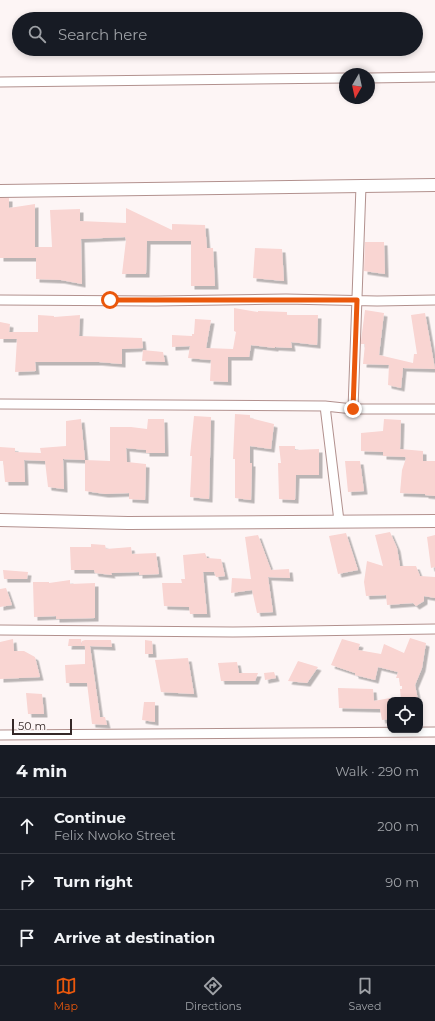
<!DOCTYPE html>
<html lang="en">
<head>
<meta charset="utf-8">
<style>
	:root { --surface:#171b24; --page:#20242c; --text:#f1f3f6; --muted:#9ea1a6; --line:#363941; --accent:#ea580c }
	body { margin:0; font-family:Montserrat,sans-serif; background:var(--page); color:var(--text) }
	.controls { position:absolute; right:12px; bottom:12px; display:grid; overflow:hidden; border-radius:8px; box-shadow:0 2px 6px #0003 }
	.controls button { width:36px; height:36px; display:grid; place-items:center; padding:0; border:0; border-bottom:1px solid var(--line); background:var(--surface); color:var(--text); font:20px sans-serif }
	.compass { position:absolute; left:339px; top:68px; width:36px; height:36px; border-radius:50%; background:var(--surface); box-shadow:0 2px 6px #0003; rotate:189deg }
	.scale { position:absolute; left:12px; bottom:10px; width:60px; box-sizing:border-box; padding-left:4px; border:2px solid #352827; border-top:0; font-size:11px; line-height:14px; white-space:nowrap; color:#352827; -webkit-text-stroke:3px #fdf5f5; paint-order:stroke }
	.stop { position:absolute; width:12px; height:12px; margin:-9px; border:3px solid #ea580c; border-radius:50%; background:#fff }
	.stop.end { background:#ea580c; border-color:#fff; box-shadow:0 1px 4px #0008 }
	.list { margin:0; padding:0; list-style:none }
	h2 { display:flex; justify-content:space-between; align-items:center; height:52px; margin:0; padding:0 16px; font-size:17px }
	h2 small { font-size:13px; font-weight:400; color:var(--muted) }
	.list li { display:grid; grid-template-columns:26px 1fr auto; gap:12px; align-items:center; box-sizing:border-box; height:56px; padding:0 16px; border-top:1px solid var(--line) }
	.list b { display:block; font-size:15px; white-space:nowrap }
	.list p { margin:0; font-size:13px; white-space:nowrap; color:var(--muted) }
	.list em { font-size:13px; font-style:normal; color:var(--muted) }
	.icon { flex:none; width:22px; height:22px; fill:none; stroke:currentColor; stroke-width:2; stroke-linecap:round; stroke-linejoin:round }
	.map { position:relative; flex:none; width:435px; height:745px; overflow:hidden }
	.search { position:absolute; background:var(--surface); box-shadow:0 2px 6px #0003; left:12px; right:12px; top:12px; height:44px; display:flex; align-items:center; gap:10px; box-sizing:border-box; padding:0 14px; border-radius:22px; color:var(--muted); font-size:15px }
	.sheet { height:220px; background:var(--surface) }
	nav { display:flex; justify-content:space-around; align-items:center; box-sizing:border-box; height:56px; border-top:1px solid var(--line); background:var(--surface); font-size:11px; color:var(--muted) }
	nav a { display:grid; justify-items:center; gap:2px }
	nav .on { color:var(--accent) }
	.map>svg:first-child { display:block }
	.building { fill:#f9d5d2; filter:url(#shadow) }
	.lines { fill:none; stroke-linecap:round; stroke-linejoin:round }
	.street-casing { stroke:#b2918e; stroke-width:11 }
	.secondary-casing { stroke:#b2918e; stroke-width:14 }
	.street { stroke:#fff; stroke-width:9 }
	.secondary { stroke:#fff; stroke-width:12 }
	.route { stroke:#ea580c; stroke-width:5 }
</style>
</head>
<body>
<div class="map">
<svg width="435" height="745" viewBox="0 0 435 745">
	<defs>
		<filter id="shadow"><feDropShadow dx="3.5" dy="3.5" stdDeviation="0" flood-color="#0004"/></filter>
	</defs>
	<rect width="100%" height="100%" fill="#fdf5f5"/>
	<path class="building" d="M0,198H9V208L35,204V247H52L50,210L80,209V221L126,223V208L172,230V224L205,225L207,248H213L215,286H191V241H147L146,274H122L126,240L125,237L81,239L82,284L61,280L36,279V258H0Z
		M365,242H384L385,274L364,271Z
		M255,248L282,249L284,281L253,278Z
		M234,308L258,312V311L287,312V315H318L317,345L291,342L292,348L275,347V348L251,345L249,357H228V382L210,381L211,360L188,358L190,346L172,347V335L192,336V334H194L195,319L211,320L206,348L233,349L236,332L234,331Z
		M365,310L384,313L379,355L413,363L414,354H417L411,315L425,313L435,369L403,368L401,388L388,385L389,365L363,364L365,344H361V341Z
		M38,315L54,316V317L80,315L79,336L142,338L143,348L122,349V364L99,362H35L36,371L15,372L17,339H0V322L10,324L9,332H38Z
		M143,350L163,352L165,362L142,361Z
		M235,414L250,415V418L274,424L271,449L250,446V463H252L251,500L235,498V459H233Z
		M194,416L211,417L209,499L190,497L192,456H190Z
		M81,419L85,460L63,459L64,489L48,487L45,461L24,460L25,482H5L3,461H0V447L15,448V452L41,453L40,448L66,446V421Z
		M148,419H164L165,453H146V450L126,448L127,462L146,464L145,500L129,499V493L105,494L85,491V460L110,461V427H131L147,429Z
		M384,419L401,420L400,449L423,451V461H435V496L425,495V494L400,493L402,470L406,458L405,457L383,456V452L361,451V433L383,431Z
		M279,446H295V450L319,449V475H296L295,500L279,499L278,463H281Z
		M345,461H360L364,491L348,492Z
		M390,532L397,548L400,566H416L420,576L435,577V598L424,596V601L416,606L413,603L387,605L386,595L366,596L364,582L367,561L383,566L375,535Z
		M346,533L358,570L338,574L329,536Z
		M258,535L271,570L289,569L290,578L268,577L273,612L257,613L252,590L231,593L232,578L251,579L245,537Z
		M435,535V567L431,568L427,537Z
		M91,544L105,545L106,549L131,547L132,554L156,553L159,574L139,575V572L111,573L112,575L95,573L94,570H71L70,547H91Z
		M205,553L207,558L221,559L225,576L216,577L214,572H203L207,614H190L189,607L164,606L162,583H182L181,579H185L183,555Z
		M3,570L28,572L27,579H4Z
		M70,580V584L95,583V618L56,619V616L34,617L33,582H49V583Z
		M6,588L12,605L0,607V589Z
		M410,638L426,643L422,668L415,685L418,700H401L400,689H402V686H400L399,678H396L398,672L378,667L375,680L355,675V673L331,665L342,639L360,644L358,650L381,654L384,644L404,653Z
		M13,639L14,651H24L35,657L40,677L0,679V642Z
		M69,639H81L82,646H68Z
		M85,640H111L112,647L90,646L100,717H105L107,725L92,724L87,683H66L65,665L85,664V646H82V641Z
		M145,640L152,641L153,654H145Z
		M188,658L194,694L161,692L155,660Z
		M298,661L318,667L307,683L288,681Z
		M237,662L239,673H258L255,681H221L218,663Z
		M274,672L276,678L265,680L264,673Z
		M338,688L373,689L374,701L390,698V719L382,720L380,709L339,708Z
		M26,693L42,694L44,714H28Z
		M144,702H155V722L142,720Z"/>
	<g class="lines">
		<g class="street-casing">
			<path id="street" d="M369,78L435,77
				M0,82L345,78
				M0,300L156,301L286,299L377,301L435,300
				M0,404L325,406L353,409H435
				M325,406L339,521
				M353,409L361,186
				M0,630L233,632L435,629
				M0,735L435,732"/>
		</g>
		<g class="secondary-casing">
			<path id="secondary" d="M0,191L435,185
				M0,520L128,523L435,521"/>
		</g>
		<use href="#street" class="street"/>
		<use href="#secondary" class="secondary"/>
	</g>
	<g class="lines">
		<path class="route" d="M110,300H357L353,409"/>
	</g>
</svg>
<div class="controls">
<button><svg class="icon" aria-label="locate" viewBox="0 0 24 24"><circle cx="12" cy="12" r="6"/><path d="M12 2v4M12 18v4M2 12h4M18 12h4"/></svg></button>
</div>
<svg class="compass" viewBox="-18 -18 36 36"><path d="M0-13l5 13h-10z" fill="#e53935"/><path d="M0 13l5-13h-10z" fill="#9ea1a6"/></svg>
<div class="scale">50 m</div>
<div class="stop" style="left:110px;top:300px"></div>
<div class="stop end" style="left:353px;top:409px"></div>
<div class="search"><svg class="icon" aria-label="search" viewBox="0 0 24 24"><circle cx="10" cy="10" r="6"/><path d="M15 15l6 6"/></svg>Search here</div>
</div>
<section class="sheet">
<h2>4 min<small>Walk · 290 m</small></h2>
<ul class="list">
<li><svg class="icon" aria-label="ahead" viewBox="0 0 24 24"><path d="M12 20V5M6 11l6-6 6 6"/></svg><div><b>Continue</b><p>Felix Nwoko Street</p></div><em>200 m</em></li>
<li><svg class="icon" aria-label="right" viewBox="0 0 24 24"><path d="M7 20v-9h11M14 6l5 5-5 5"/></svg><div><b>Turn right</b></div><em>90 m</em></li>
<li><svg class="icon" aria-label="arrive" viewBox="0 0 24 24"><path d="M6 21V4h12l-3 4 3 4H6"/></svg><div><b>Arrive at destination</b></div></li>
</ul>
</section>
<nav>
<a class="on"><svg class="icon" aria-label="map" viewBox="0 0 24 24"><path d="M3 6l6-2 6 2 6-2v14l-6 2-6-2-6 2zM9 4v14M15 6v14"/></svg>Map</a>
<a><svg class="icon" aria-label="directions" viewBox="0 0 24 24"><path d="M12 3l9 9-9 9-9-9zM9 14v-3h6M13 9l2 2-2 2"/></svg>Directions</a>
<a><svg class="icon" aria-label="saved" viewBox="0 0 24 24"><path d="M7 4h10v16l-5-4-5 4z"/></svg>Saved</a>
</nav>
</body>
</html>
